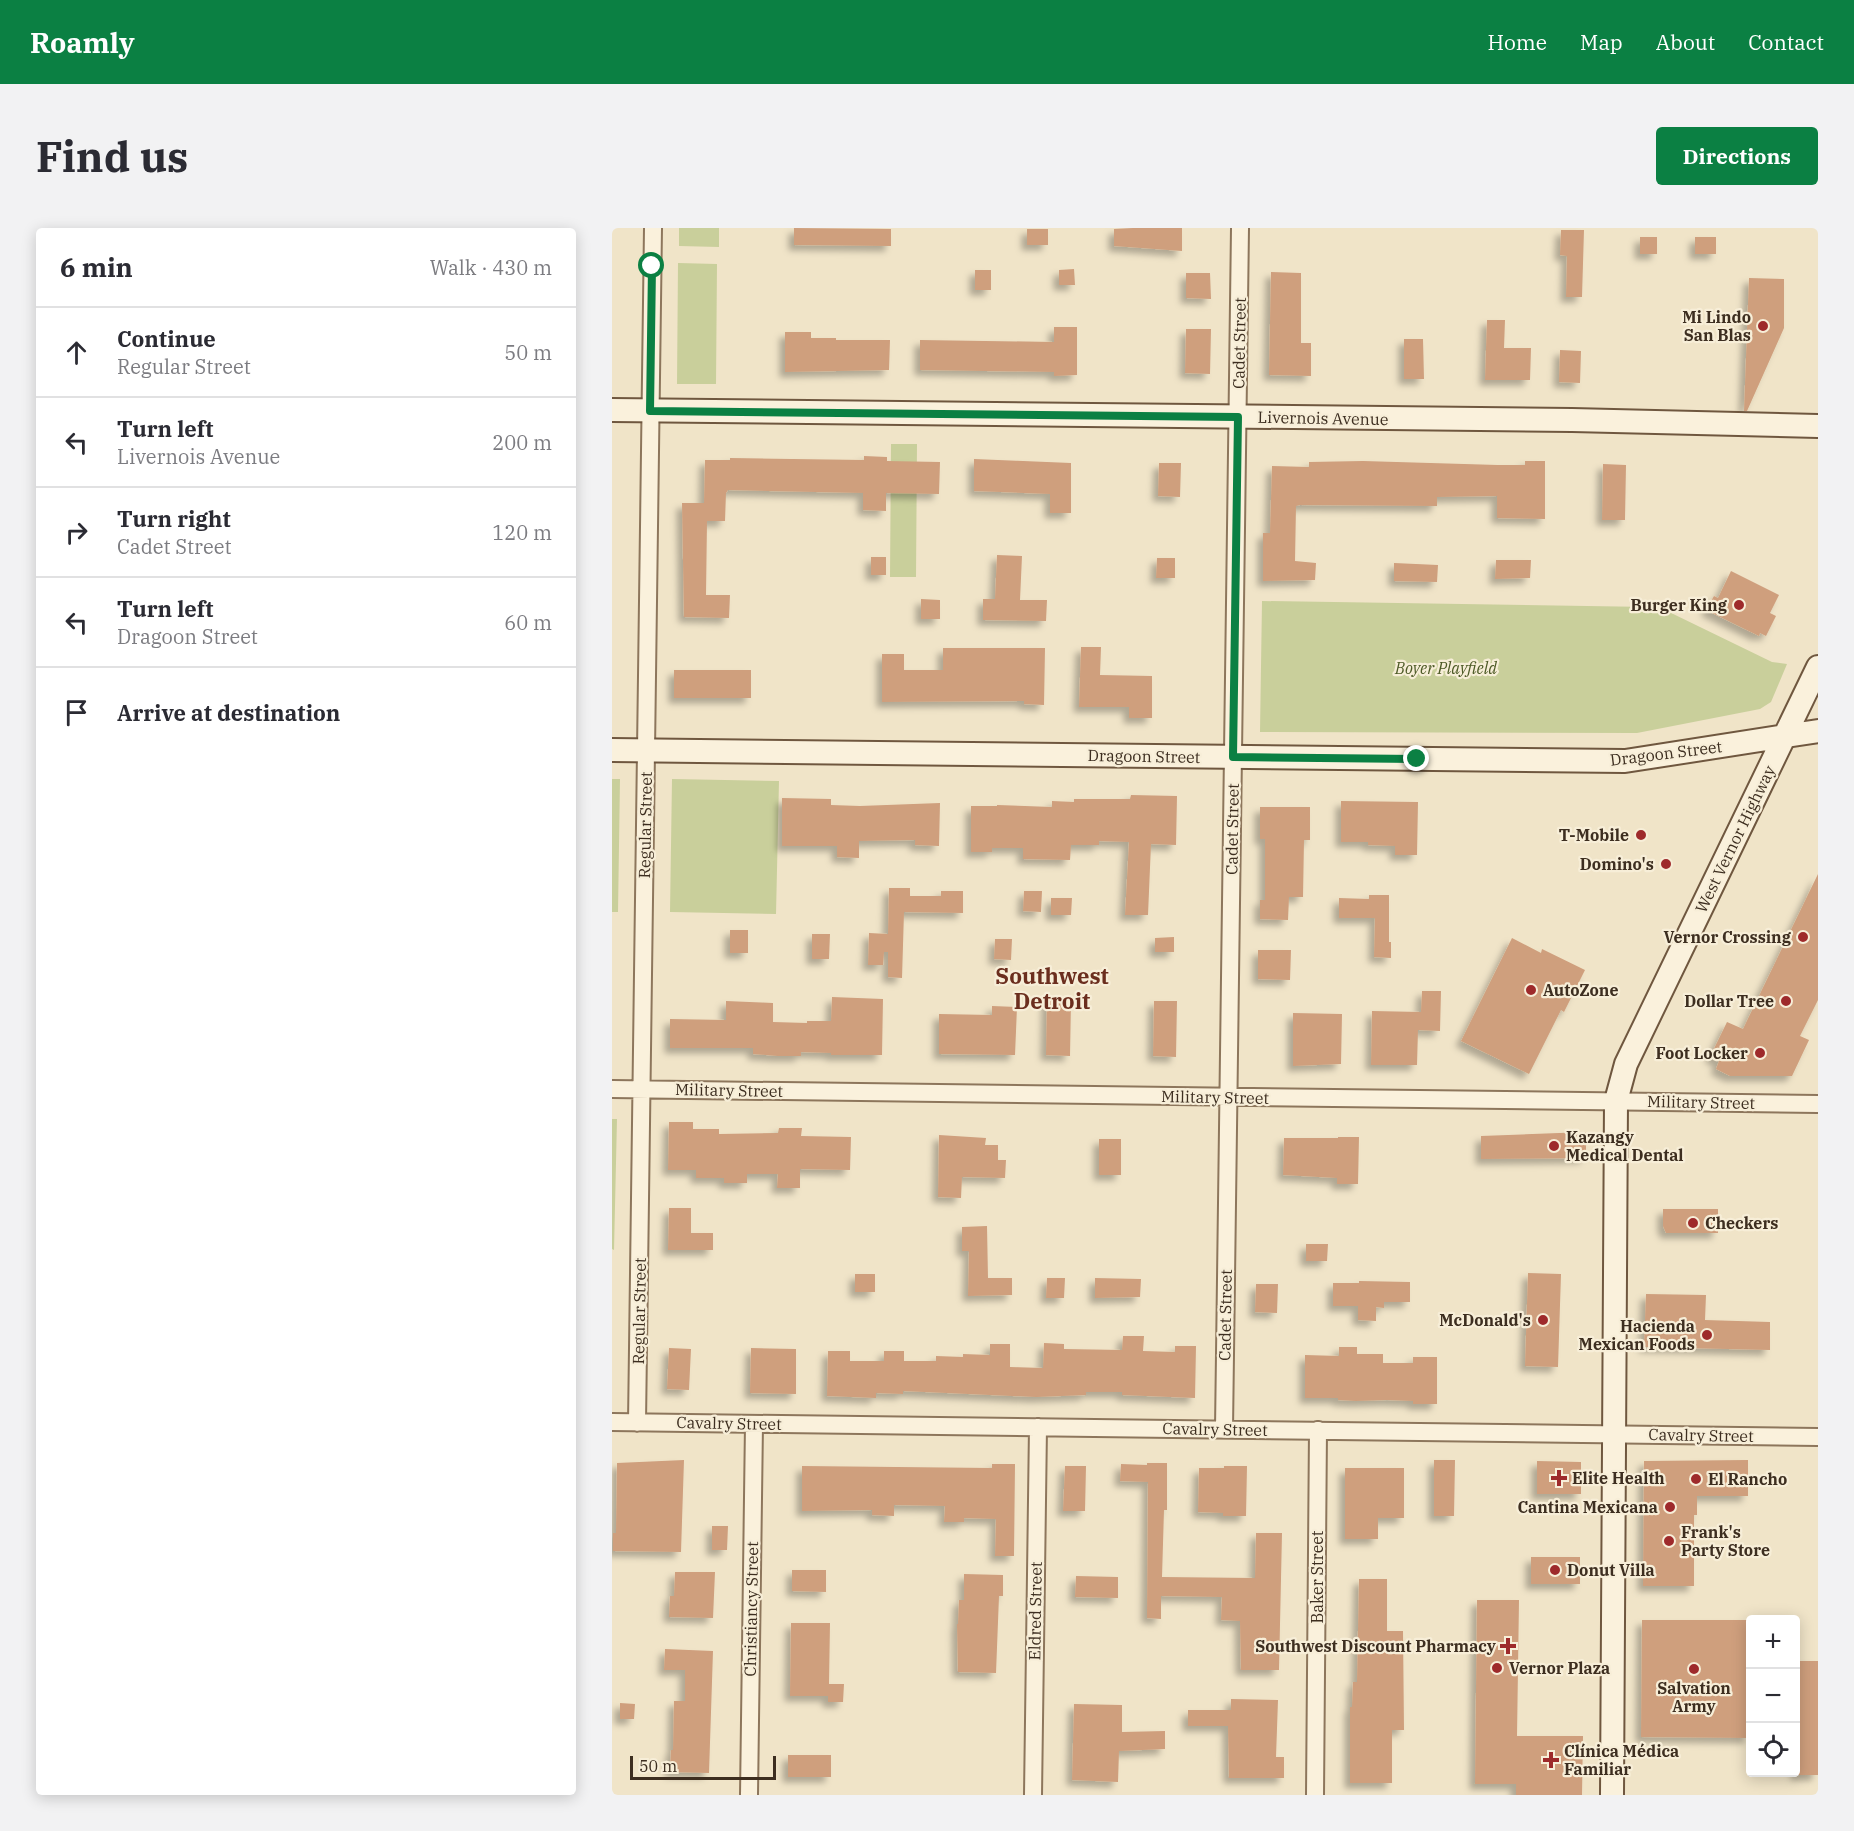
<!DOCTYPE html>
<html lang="en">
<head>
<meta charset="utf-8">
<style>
	:root { --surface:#fff; --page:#f2f2f3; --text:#2b2b33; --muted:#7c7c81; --line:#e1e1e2; --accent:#0b8043 }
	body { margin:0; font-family:"IBM Plex Serif",serif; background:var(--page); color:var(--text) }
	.controls { position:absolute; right:18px; bottom:18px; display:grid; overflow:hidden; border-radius:6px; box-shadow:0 3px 15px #0003 }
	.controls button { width:54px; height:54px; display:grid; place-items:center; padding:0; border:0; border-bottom:2px solid var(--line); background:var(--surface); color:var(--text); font:30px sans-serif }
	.scale { position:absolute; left:18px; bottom:15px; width:146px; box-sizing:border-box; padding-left:6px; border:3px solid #3d2e20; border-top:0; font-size:16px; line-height:21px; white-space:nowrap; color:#3d2e20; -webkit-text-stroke:4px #f7eed8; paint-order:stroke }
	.stop { position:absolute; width:18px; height:18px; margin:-14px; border:4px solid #0b8043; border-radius:50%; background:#fff }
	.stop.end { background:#0b8043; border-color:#fff; box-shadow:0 2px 6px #0008 }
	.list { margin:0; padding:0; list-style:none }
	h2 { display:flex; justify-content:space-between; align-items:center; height:78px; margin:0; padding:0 24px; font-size:26px }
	h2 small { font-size:20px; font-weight:400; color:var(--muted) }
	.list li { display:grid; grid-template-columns:39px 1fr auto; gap:18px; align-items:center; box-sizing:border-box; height:90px; padding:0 24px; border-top:2px solid var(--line) }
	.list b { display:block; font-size:22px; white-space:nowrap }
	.list p { margin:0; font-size:20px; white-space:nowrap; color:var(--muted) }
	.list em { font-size:20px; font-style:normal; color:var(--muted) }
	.icon { flex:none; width:33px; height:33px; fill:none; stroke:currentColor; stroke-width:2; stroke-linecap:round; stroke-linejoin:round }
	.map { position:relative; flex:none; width:1206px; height:1567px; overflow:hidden; border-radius:6px }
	header { display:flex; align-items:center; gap:36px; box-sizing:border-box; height:84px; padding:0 30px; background:var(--accent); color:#fff }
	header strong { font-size:28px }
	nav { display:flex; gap:33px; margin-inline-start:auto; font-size:21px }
	.intro { display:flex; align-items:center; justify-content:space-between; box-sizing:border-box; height:144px; padding:0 36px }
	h1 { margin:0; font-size:42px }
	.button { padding:15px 27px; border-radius:6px; background:var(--accent); color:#fff; font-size:21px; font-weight:700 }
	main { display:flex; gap:36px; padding:0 36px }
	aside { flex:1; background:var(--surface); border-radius:6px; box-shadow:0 3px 15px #0003 }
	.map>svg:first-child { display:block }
	.green { fill:#c9cf9b }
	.building { fill:#cf9f7d; filter:url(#shadow) }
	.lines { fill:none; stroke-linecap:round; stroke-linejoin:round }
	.street-casing { stroke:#8d765c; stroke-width:20 }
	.secondary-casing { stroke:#6f573f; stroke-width:26 }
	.street { stroke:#faf1dc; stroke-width:16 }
	.secondary { stroke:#faf1dc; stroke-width:22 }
	.route { stroke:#0b8043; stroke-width:8 }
	.poi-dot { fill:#9e2a2b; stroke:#f7eed8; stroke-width:2 }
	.labels { text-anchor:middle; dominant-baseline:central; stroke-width:4.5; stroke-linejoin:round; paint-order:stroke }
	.poi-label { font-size:16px; font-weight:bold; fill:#3d2e20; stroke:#f7eed8; text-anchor:end }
	.street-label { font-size:16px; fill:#3d2e20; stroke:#f7eed8 }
	.park-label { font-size:16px; font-style:italic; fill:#4d5a26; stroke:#f7eed8 }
	.district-label { font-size:22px; font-weight:bold; fill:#6b2e1e; stroke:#f7eed8 }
</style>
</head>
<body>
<header>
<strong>Roamly</strong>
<nav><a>Home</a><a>Map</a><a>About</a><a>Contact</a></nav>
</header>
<div class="intro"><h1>Find us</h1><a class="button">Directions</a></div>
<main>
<aside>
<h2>6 min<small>Walk · 430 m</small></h2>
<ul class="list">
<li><svg class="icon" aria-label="ahead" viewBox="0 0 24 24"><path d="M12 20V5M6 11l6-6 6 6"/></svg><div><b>Continue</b><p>Regular Street</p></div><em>50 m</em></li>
<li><svg class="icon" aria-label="left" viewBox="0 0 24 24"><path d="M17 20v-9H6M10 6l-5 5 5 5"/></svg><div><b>Turn left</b><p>Livernois Avenue</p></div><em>200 m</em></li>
<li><svg class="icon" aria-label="right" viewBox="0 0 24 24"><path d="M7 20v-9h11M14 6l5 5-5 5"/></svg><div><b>Turn right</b><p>Cadet Street</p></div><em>120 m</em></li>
<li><svg class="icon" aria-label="left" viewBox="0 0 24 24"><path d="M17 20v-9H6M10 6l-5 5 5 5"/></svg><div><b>Turn left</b><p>Dragoon Street</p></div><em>60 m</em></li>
<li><svg class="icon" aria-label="arrive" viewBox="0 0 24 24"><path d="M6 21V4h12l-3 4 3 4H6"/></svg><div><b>Arrive at destination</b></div></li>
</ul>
</aside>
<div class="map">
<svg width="1206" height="1567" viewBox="0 0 1206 1567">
	<defs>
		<filter id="shadow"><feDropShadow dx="-5.5" dy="5.5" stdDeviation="3" flood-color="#0004"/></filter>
	</defs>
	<rect width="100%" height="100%" fill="#f0e4c8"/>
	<path class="green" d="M67,0H107V19L67,18Z
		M66,35L105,36L104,156H65Z
		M279,216H305L304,349H278Z
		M650,373L1038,379L1053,382L1160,434L1175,436L1159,474L1148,481L1025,505L648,504Z
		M0,551H8L6,684H0Z
		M60,551L167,553L164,686L58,684Z
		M0,891H5L2,1022L0,1021Z"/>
	<path class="building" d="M182,0L279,1V18L182,17Z
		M521,0H570V23L502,18V1Z
		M415,1H436V17H415Z
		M949,2H972L970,69H954L955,28L948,27Z
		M1028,9H1045V26H1028Z
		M1083,9H1104V26H1083Z
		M462,41L463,57H447V42Z
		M363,42H379V62H363Z
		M659,44L689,45V115H699V148L657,147Z
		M574,45H598L599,71L574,70Z
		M1137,50L1172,51V100L1135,183H1132Z
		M875,92H893L892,120H919L918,152H873Z
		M442,99H465V147L442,148V144L308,142V112L442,114Z
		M574,101H599L598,146L573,145Z
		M173,104H199V110H224V112H278L277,142L173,144Z
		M792,111H811L812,151H792Z
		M948,122L969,123L968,155L947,154Z
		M252,228L275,229V233L328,234L327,266L274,265V283L251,282V265L116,262L114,265L113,293H95L94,367H118L117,390L72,389L70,275H92L93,232H118V230L252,232Z
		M362,231L459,235V285H438V266L362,263Z
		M751,233L886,237H913V233H933V291L885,290V268L825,269V278L688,277L684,278L683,333L704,335L703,352L651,353V305H658L660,238L697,239V234Z
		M547,235H569L568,269L546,268Z
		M991,236L1014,237L1013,292H990Z
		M385,327L410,328L408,372H435L434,393L371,392V371H383Z
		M259,329H274V347H259Z
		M545,330H563V350H544Z
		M884,332H919L918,350L883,351Z
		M782,335L826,337L825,354L782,353Z
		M1119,343L1167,367L1158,385L1164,388L1154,408L1148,405L1147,408L1094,382L1102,368L1106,370Z
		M309,371L328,372V391H309Z
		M469,419H489L488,447L540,448V490H517V479H467Z
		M331,420H433L432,477L412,476V473L270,474V426H292V442H331Z
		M62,442H139V470H62Z
		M519,567L565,568L564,617L539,616L536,687H513L517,614L487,613V617H459L458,632L411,631V620H380V624H359V578H385V577L440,579V573L462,574V571H518Z
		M170,570L219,571V577L248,578L328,575L327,618L303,617V612L247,613V630L225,629V618H170Z
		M729,573L806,574L805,627H783V618L756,617V614H729Z
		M648,579H698V612H692L691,669H677L676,692L648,691V672H653V611H648Z
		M1206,646V772L1188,808L1197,812L1180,848H1118L1104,841L1107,833L1098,829L1115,794L1131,801Z
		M277,660H298V668H329V663H351V685L292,684L290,750L276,749V724H272L271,737H256L257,705L276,706Z
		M412,663H430L429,684L411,683Z
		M757,667H777V714H779V730L762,729L763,690H727V670L757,671Z
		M439,670H460L459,687H439Z
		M118,702H136V725H118Z
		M200,706H218L217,731H200Z
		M562,709V724H543V710Z
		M900,710L929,725L930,721L973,742L952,784L949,782L917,846L849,813Z
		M383,711H400L399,732L382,731Z
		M646,722H679L678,752L646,751Z
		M810,763H829L828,803L806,802L805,837H759L760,783L809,784Z
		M220,769L271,771L270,827H219V825L189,824V828H166L141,826V820H58V791L114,792V773L161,775V794L195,795V793H219Z
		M435,771L459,772L458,828L434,827Z
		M542,773H565L564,829L541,828Z
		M380,778L405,779L403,827L327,826V786L380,787Z
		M681,785L730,786L729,836L681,838Z
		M57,894H81V901H107V906L166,905L167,900H190L189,908L239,909L238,942L188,941V960H165L166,946H135V955H112V950H84V942H56Z
		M974,904V930L869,931V908Z
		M327,907L374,910L373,917H386V932H394L393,950L350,949L349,970L326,969Z
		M726,909H747L746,956H725V950L671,947L672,910H726Z
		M487,911H509V947H487Z
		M57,980H79V1005H101V1022H56Z
		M1051,981H1106V1005H1054L1051,998Z
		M375,998L376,1050H400V1067L356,1068L357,1023H350V999Z
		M694,1016H716L715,1033H694Z
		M916,1045L949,1046L946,1139L913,1138Z
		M243,1046H263V1064H243Z
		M435,1050H453L452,1070H434Z
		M483,1050L529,1051L528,1069L483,1070Z
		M747,1053L798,1054V1074H772V1080L764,1079V1093L746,1092V1078H721V1055H747Z
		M644,1056H666L665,1085L643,1084Z
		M1034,1066L1094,1067L1093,1092L1158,1094V1122L1032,1119Z
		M511,1108H532L531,1123L563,1124V1118H584L583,1170L510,1167V1164H474V1167L424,1169L291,1163V1166L264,1165V1170L215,1168L216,1123H238V1133H272V1123H292V1133H324V1128L351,1129V1126L378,1127V1116H398V1139L431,1140L432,1115L452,1116V1121L510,1122Z
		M727,1119H745V1126H771V1135H801V1129H825V1176H801V1173L775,1172L744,1173L726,1172V1170H693V1127L727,1128Z
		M57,1120L79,1121L77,1162L55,1161Z
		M139,1120L184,1121V1166L138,1165Z
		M72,1232L69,1324L1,1323V1305H4L5,1235Z
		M822,1232H843L842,1288H822Z
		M1136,1232V1268H1085V1287H1082V1358H1031L1032,1233Z
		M925,1233L969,1234V1266H925Z
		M535,1235H555V1282H552L550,1349L643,1350L644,1305H670L667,1442H629L628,1393L609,1392L610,1369L549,1368V1391L535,1390L536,1254L508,1253L509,1236L535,1237Z
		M380,1236H403L402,1328H383L384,1291L352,1290V1294H332L333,1278L282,1277V1288L260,1287V1282L190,1283V1238L380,1240Z
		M453,1238H474L473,1283H451Z
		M612,1238H635L634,1288H611V1285L586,1284L587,1240H612Z
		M733,1240H792V1290H766V1311H733Z
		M100,1298H116L115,1322H100Z
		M919,1329H968V1356H919Z
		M180,1342H214V1364L180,1363Z
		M63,1344H103L101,1390L57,1389L58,1368H62Z
		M352,1346L391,1347V1368H387L384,1445L346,1444L345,1396H346L347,1372H352Z
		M464,1348L506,1349V1370L463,1369Z
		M747,1351H775V1403H791L792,1502H780V1555H738V1479H740L741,1454H745Z
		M865,1372H907L905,1508H971L970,1567H904V1556H863Z
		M1030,1392H1136L1135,1490L1138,1489V1510L1029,1509Z
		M179,1395H218L217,1456H232L231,1474H216V1468H178Z
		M53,1421L101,1423L97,1545L58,1544L59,1522H61L62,1473H73V1442H52Z
		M1184,1433H1206V1547H1184Z
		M619,1471L666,1472L664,1529H672V1550H617L616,1498H576V1482H619Z
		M8,1475L23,1476L22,1491H8Z
		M462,1476L510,1477V1504L553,1503V1521L507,1523L506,1554L460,1552Z
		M176,1527H219V1549H176Z"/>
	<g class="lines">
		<g class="street-casing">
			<path id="street" d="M0,861L1206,876
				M0,1194L1206,1209
				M25,1195L41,0
				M612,1201L628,0
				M137,1567L142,1196
				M421,1567L426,1199
				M703,1567L706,1202"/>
		</g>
		<g class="secondary-casing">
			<path id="secondary" d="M0,182L960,192L1206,198
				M0,522L1013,533L1206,503
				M1000,1567L1004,873L1014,836L1206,439"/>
		</g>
		<use href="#street" class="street"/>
		<use href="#secondary" class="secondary"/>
	</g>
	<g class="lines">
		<path class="route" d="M40,38L38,183L626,189L621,529L805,531"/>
	</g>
	<g class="poi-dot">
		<circle cx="1151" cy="98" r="6"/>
		<circle cx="1127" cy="377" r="6"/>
		<circle cx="1029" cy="607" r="6"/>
		<circle cx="1054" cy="636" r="6"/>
		<circle cx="1191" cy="709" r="6"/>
		<circle cx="919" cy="762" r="6"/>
		<circle cx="1174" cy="773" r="6"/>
		<circle cx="1148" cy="825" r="6"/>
		<circle cx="942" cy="918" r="6"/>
		<circle cx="1081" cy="995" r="6"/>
		<circle cx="931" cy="1092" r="6"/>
		<circle cx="1095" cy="1107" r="6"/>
		<path d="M944 1241h6v6h6v6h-6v6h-6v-6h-6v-6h6z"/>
		<circle cx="1084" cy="1251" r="6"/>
		<circle cx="1058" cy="1279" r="6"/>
		<circle cx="1057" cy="1313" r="6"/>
		<circle cx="943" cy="1342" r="6"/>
		<path d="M893 1409h6v6h6v6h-6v6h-6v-6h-6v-6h6z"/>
		<circle cx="885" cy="1440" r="6"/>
		<circle cx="1082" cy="1441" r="6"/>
		<path d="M936 1523h6v6h6v6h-6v6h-6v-6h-6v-6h6z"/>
	</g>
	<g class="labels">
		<g class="poi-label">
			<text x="1139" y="89">Mi Lindo<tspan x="1139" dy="18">San Blas</tspan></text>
			<text x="1115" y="377">Burger King</text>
			<text x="1017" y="607">T-Mobile</text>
			<text x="1042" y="636">Domino's</text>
			<text x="1179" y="709">Vernor Crossing</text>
			<text x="931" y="762" text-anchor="start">AutoZone</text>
			<text x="1162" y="773">Dollar Tree</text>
			<text x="1136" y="825">Foot Locker</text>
			<text x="954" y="909" text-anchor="start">Kazangy<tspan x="954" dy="18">Medical Dental</tspan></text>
			<text x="1093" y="995" text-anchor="start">Checkers</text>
			<text x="919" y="1092">McDonald's</text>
			<text x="1083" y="1098">Hacienda<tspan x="1083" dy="18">Mexican Foods</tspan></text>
			<text x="960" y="1250" text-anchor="start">Elite Health</text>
			<text x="1096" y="1251" text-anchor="start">El Rancho</text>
			<text x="1046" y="1279">Cantina Mexicana</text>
			<text x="1069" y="1304" text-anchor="start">Frank's<tspan x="1069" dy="18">Party Store</tspan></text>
			<text x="955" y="1342" text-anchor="start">Donut Villa</text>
			<text x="884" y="1418">Southwest Discount Pharmacy</text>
			<text x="897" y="1440" text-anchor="start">Vernor Plaza</text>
			<text x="1082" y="1460" text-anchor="middle">Salvation<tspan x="1082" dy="18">Army</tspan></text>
			<text x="952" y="1523" text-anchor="start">Clínica Médica<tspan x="952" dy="18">Familiar</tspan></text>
		</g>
		<g class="street-label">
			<text transform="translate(627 115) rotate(-89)">Cadet Street</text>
			<text transform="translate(711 190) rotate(1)">Livernois Avenue</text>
			<text transform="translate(1054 525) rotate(-7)">Dragoon Street</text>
			<text transform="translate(532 528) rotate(1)">Dragoon Street</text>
			<text transform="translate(33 597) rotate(-89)">Regular Street</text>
			<text transform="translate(620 601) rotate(-89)">Cadet Street</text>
			<text transform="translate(1123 611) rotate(-64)">West Vernor Highway</text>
			<text transform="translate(117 862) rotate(1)">Military Street</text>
			<text transform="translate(603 869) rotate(1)">Military Street</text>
			<text transform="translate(1089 874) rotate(1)">Military Street</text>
			<text transform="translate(27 1083) rotate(-89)">Regular Street</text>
			<text transform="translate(613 1087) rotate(-89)">Cadet Street</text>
			<text transform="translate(117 1195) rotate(1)">Cavalry Street</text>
			<text transform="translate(603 1201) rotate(1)">Cavalry Street</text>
			<text transform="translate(1089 1207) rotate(1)">Cavalry Street</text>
			<text transform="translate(705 1349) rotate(-90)">Baker Street</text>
			<text transform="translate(139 1381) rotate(-89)">Christiancy Street</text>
			<text transform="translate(423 1383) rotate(-89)">Eldred Street</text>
		</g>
		<g class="park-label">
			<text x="834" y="440">Boyer Playfield</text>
		</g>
		<g class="district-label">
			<text x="440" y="747">Southwest<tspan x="440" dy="25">Detroit</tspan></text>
		</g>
	</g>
</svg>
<div class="controls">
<button>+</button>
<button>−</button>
<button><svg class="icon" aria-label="locate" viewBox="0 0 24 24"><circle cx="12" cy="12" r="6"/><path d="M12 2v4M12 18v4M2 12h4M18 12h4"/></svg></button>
</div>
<div class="scale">50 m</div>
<div class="stop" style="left:40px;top:38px"></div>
<div class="stop end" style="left:805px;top:531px"></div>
</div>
</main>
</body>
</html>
